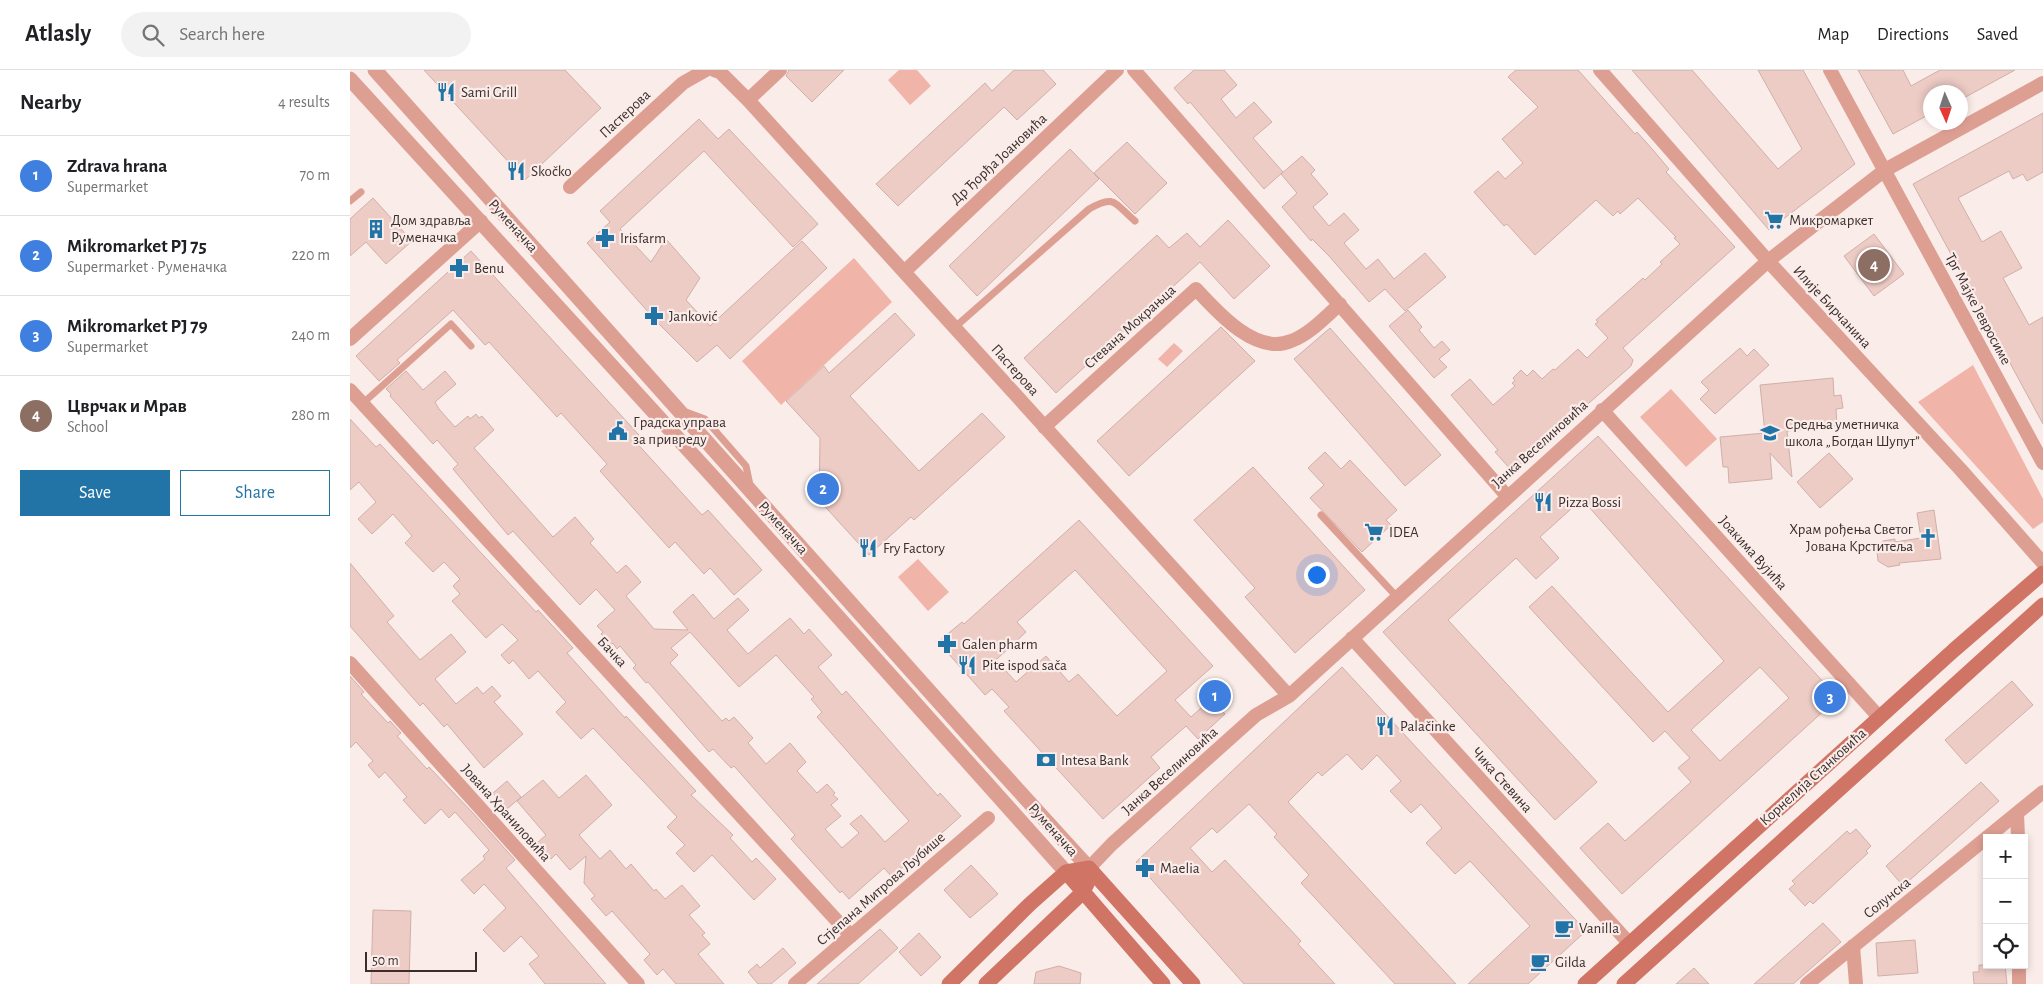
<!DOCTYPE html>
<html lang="en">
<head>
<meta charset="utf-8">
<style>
	:root { --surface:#fff; --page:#f2f2f2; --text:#202124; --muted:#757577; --line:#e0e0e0; --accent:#2374a6 }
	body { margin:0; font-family:"Alegreya Sans",sans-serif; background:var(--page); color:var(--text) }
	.controls { position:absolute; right:15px; bottom:15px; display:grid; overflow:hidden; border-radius:0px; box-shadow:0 2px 8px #0003 }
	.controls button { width:45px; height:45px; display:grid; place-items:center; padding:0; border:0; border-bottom:1px solid var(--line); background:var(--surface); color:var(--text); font:25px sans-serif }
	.compass { position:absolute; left:1573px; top:15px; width:45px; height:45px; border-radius:50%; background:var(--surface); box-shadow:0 2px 8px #0003; rotate:177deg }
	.scale { position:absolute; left:15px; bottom:12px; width:112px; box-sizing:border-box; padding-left:5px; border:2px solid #3b2e2c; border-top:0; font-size:14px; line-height:18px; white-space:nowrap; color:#3b2e2c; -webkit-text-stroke:4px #faece9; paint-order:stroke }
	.you { position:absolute; left:966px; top:504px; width:18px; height:18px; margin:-12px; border:4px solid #fff; border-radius:50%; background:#1a73e8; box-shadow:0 0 0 8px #1a73e833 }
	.badge { display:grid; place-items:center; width:32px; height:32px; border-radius:50%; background:var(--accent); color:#fff; font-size:16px; font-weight:700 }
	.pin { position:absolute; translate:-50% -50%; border:2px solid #fff; box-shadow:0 1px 5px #0006 }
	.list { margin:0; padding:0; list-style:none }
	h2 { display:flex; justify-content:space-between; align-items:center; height:65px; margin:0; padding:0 20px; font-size:21px }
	h2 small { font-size:16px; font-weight:400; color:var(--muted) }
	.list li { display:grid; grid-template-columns:32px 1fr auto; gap:15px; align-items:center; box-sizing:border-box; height:80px; padding:0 20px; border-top:1px solid var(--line) }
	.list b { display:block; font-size:19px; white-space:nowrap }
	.list p { margin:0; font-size:16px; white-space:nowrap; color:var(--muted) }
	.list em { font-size:16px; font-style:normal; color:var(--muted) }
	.actions { display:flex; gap:10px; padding:15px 20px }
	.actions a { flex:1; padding:11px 0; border:1px solid var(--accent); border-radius:0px; text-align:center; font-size:18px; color:var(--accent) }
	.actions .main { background:var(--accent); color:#fff }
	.icon { flex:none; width:28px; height:28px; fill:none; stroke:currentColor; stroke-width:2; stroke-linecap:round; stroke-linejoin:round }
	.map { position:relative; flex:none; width:1693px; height:914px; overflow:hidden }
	header { display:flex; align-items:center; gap:30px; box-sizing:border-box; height:70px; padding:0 25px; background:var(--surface); border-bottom:1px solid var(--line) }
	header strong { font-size:24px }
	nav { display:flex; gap:28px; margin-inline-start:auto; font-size:18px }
	.search { width:350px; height:45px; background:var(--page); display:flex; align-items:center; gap:12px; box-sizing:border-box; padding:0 18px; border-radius:28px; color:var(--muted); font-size:19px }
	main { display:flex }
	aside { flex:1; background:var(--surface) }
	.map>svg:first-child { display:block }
	.green { fill:#f0b4a9 }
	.building { fill:#eeccc6; stroke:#d0afa9; fill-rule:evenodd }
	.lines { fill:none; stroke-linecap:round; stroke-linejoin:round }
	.service { stroke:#de9f93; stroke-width:7 }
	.minor { stroke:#de9f93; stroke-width:14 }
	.tertiary { stroke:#de9f93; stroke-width:15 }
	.secondary { stroke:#d07565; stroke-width:15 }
	.labels { text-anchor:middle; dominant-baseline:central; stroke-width:4.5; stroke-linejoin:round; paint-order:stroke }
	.poi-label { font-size:15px; fill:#3b2e2c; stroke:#faece9; text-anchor:start }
	.street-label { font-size:15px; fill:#3b2e2c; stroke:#faece9 }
</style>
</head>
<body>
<header>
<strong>Atlasly</strong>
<div class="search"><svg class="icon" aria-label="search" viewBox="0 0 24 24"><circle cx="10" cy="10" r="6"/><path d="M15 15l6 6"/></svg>Search here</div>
<nav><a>Map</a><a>Directions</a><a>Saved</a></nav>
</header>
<main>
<aside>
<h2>Nearby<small>4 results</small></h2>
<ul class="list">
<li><span class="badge" style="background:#3f7fe0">1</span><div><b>Zdrava hrana</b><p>Supermarket</p></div><em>70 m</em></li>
<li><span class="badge" style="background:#3f7fe0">2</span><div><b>Mikromarket PJ 75</b><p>Supermarket · Руменачка</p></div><em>220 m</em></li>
<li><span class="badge" style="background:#3f7fe0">3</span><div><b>Mikromarket PJ 79</b><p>Supermarket</p></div><em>240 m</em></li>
<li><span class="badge" style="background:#8d6e63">4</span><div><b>Цврчак и Мрав</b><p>School</p></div><em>280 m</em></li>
</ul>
<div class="actions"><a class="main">Save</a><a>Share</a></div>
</aside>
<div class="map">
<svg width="1693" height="914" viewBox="0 0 1693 914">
	<rect width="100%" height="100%" fill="#faece9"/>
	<path class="green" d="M549,0H567L581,16L560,35L538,10Z
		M504,188L542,232L431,335L392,291Z
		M824,273L833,281L817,297L808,289Z
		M1623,295L1693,429V452L1683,459L1568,332Z
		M1321,319L1367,369L1336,397L1290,347Z
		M568,489L599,522L578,541L548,507Z"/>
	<path class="building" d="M74,0H215L251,38L175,110Z
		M439,0H494L462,32L436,6Z
		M664,0H693L706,14L667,50L654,37L548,136L526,114L635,13L642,21Z
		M844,0H874L887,15L871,29L886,48L904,32L922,52L903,68L933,102L914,119L840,32L838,34L824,18Z
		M1166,0H1228L1285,64L1287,62L1303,80L1319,99L1316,102L1385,177L1273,278L1283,290L1281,296L1162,401L1145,382L1148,380L1101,325L1120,309L1143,335L1165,316L1162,313L1165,311L1163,308L1171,300L1177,306L1183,300L1192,309L1203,299L1205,300L1228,279L1237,288L1258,268L1245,254L1248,252L1246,250L1293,208L1295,210L1312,194L1310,192L1330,174L1324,168L1326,167L1288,128L1270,144L1268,141L1263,146L1246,130L1185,185L1157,154L1154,156L1124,122L1148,101L1155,109L1173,93L1152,69L1188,37L1158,7Z
		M1282,0H1342L1428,99L1452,79L1408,0H1453L1505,94L1419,160Z
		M1508,0H1553L1561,16L1590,0H1665L1610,30V22H1580V44L1543,64Z
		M1693,43V102L1677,111L1673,104L1663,109L1659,101L1608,128L1632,172L1651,161L1672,198L1653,208L1679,255L1693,247V354L1563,114Z
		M349,49L368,69L379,59L468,154L443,177L354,81L270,159L301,192L316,169L350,208L336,230L360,256L452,171L477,198L380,289L367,275L347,292L307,252L237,173L260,152L250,141Z
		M777,72L817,113L785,144L744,103Z
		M720,79L749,109L627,226L599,196Z
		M952,86L965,100L961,104L978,124L963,137L979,156L994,143L1009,160L994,173L1016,199L1028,189L1044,209L1075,183L1096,207L1055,241L1035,219L1019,232L979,186L962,169L961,171L932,137L947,123L931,104Z
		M23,128L62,171L36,194L16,172L0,186V149Z
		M878,150L920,196L884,229L850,192L706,323L674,288L807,165L819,178L837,163L850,177Z
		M1524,164L1554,204L1524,226L1494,186Z
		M121,181L289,365L284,370L352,445L358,440L412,500L384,525L360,498L354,504L325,472L319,478L250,401L257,394L211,343L207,347L139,272L135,275L103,240L47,290L50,293L29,311L6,286Z
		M1058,240L1072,257L1069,260L1084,278L1092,271L1100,280L1089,289L1097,297L1084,308L1039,256Z
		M545,243L565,265L500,326L569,401L632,343L655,367L564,450L561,447L519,485L469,430L470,368L436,331L474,296L479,303Z
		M871,257L905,291L779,406L747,371Z
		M980,258L1091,385L1055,416L944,289Z
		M1390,278L1397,286L1404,279L1419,295L1365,344L1350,329L1359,320L1351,312Z
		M56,301L73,320L95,301L106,314L85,332L89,339L105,357L118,346L120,349L126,344L129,348L132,346L144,360L124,378L203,467L225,447L244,469L240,473L267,503L276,495L291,512L276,526L304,559L338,560L323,542L343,524L364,549L388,528L399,540L377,560L398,584L440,548L454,564L459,559L482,585L468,597L492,625L496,621L588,726L590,723L611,746L542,807L534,798L499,829L492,821L490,823L441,769L445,765L384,696L381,698L363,679L359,682L298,612L296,613L283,598L286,595L270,576L267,579L263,573L261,575L251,564L253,562L247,556L265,540L246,519L230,535L163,461L158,465L103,399L108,394L87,370L83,374L40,326L41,324L36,319ZM340,562L389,617L426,585L464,627L461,629L472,642L467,647L559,751L535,772L511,745L500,754L509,763L492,778L475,759L491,746L481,735L488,729L483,725L485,723L477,714L467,723L447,701L456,692L440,673L416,694L398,673L403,668L384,647L379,651L376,648L372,651L320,593L328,585L321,578Z
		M1483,308L1484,326L1491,325L1493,338L1486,339L1487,356L1437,361L1442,407L1420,383L1422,409L1379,413L1378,397H1373L1370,367L1415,363L1410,315Z
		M0,349L26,377L30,374L186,542L188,540L223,578L217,583L275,648L276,646L346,721L341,725L383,765L380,768L402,792L406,788L426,809L404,830L362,785L344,802L326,783L335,775L317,757L327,747L243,658L231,669L206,642L216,632L188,601L179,609L163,590L159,594L151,585L168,570L152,554L136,568L102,531L110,524L103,516L110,509L94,492L83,502L55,473L62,466L43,444L22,464L8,449L26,432L9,412L0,420Z
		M1248,366L1488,628L1272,824L1230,778L1258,753L1275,771L1341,712L1328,698L1340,688L1315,661L1303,672L1179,537L1202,516L1318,642L1374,591L1232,429L1190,467L1209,488L1186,509L1166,488L1098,550L1247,712L1205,750L1033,562ZM1410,597L1439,628L1370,691L1341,660Z
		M975,382L991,399L1000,390L1047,440L1036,450L1041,455L1012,482L960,428L974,415L958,398Z
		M1479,383L1503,409L1470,438L1447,412Z
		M903,397L1015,520L945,583L895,527L905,518L844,450Z
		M1584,440L1591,489L1549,493L1550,495L1538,497L1528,491L1527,481L1533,471L1545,469V472L1571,468L1567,443Z
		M729,450L863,596L825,630L841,647L861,629L875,644L848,669L836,656L801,687L810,698L753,749L654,641L659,637L642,619L635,625L588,572L612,552L614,554ZM725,500L817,601L767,646L728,604L719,612L696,586L666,612L646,590L676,562L667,552Z
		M0,493L44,546L37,552L70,590L101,564L116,582L85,609L106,634L127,617L133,624L142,616L151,626L144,632L173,664L134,698L97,654L94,657L73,633L70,636L0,556Z
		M992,597L1236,861L1178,914H1118L1180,856L1120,791L1105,804L1076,773L1092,758L1071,734L1061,743L1040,721L1051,711L1027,685L1012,700L997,684L972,706L968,702L938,732L1106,914H1045L951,813L959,805L924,767L927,764L899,734L867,763L862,758L840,778L862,802L875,790L951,871L948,874L985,914H894L786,792Z
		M0,606L14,622L11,624L38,653L40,651L51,663L47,666L77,699L79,697L122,742L165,790L156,798L256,914H195L179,894L189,886L171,866L154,882L133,860L156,838L134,814L124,824L111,810L135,789L133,786L139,780L105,742L99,748L91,739L75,754L53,730L57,727L35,702L29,708L18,695L23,691L6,672L0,678Z
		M1662,611L1683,635L1616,694L1595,670Z
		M236,705L262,735L229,765L250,789L260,780L276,799L281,794L304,821L306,819L315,829L332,815L350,836L339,845L355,863L352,865L360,874L348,884L374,914H326L313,899L307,905L294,890L300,884L262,841L256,846L241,829L245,826L234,813L236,786L220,800L206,784L201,789L187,773L196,765L167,731L193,710L209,728Z
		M157,711L171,727L157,739L143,723Z
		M1631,712L1649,731L1553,816L1536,796Z
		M1506,759L1521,776L1516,781L1518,783L1463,834L1460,831L1455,836L1439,819L1445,814L1442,811L1497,761L1500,764Z
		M621,795L648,824L620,848L594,820Z
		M23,840L61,841L59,914H21Z
		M1473,853L1491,872L1443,914H1404Z
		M530,859L548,878L508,914H467Z
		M569,863L591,887L571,906L549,882Z
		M1565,870L1568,903L1528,906L1526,873Z
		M433,878L446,893L421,914H408L398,902L407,894L410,898Z
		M1629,895H1655L1657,914H1624L1623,902H1629Z
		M709,896L731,903L730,914H684L686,902Z
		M1344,898L1359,914H1326Z"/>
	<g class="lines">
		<path class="service" d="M0,131L11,122
			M604,258L739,139C765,124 764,133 785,151
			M12,334L101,254L121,276
			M336,342L355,349L396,396L400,415
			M971,445L1047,527"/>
		<path class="minor" d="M364,0L370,2L398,30L939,626
			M784,0L1157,426
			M1250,0L1418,191L1611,400L1693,493
			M1480,0L1693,393
			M398,30L430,0
			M220,117L333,13L356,0
			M554,202L767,0
			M0,269L131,151
			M0,320L501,866
			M1252,340L1529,647
			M694,357L846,219C867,242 906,286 941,271C960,264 975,247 990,234
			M1002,568L1279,873
			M0,593L288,914
			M1667,743L1668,768
			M739,798L762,774L906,645L939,626L1418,191L1535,100L1693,13
			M1503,876L1506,914
			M445,914L638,748
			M1457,914L1693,722
			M1669,914V895"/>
		<path class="tertiary" d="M25,0L638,687L739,798
			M0,9L364,408L716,802"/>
		<path class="secondary" d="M739,798L843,914
			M716,802L813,914
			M599,914L680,834L716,802L739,798
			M636,914L733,822L737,814L739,798
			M1235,914L1604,580L1693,503
			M1274,914L1693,535"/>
	</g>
	<defs>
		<g id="restaurant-bare" transform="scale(1.5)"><path d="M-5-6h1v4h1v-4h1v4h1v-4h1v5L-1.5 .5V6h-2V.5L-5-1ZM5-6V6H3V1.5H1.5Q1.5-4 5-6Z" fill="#2374a6" stroke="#faece9" stroke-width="2.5" paint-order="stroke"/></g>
		<g id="supermarket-bare" transform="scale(1.5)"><path d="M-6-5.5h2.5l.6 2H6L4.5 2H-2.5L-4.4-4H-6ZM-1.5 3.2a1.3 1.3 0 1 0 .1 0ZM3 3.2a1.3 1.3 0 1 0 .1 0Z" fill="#2374a6" stroke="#faece9" stroke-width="2.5" paint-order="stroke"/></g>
		<g id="building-bare" transform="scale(1.5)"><path d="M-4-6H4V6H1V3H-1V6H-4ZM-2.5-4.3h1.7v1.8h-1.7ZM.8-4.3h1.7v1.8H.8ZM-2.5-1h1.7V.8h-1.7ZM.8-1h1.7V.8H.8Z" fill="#2374a6" stroke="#faece9" stroke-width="2.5" paint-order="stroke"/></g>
		<g id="pharmacy-bare" transform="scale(1.5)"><path d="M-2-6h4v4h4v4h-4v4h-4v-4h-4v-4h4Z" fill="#2374a6" stroke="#faece9" stroke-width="2.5" paint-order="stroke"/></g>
		<g id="civic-bare" transform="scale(1.5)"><path d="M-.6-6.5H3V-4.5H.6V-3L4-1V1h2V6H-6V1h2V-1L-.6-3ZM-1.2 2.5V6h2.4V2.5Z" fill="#2374a6" stroke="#faece9" stroke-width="2.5" paint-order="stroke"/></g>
		<g id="school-bare" transform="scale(1.5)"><path d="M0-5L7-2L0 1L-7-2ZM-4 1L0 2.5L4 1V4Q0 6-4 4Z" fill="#2374a6" stroke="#faece9" stroke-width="2.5" paint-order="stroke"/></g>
		<g id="church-bare" transform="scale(1.5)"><path d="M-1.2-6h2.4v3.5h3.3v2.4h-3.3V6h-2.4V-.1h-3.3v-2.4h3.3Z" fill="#2374a6" stroke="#faece9" stroke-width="2.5" paint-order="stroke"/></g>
		<g id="bank-bare" transform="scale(1.5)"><path d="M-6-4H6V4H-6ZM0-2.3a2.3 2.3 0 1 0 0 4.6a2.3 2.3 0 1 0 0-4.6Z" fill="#2374a6" stroke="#faece9" stroke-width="2.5" paint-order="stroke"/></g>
		<g id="cafe-bare" transform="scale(1.5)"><path d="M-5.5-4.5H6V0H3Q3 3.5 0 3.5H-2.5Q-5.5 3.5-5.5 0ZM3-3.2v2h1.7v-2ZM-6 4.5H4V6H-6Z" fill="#2374a6" stroke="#faece9" stroke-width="2.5" paint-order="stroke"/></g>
	</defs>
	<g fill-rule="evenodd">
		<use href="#restaurant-bare" x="96" y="22"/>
		<use href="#restaurant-bare" x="166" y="101"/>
		<use href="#supermarket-bare" x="1424" y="150"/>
		<use href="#building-bare" x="26" y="159"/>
		<use href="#pharmacy-bare" x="255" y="168"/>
		<use href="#pharmacy-bare" x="109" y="198"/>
		<use href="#pharmacy-bare" x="304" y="246"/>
		<use href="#civic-bare" x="268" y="361"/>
		<use href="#school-bare" x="1420" y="363"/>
		<use href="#restaurant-bare" x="1193" y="432"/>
		<use href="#supermarket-bare" x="1024" y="462"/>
		<use href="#church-bare" x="1578" y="468"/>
		<use href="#restaurant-bare" x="518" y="478"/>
		<use href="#pharmacy-bare" x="597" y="574"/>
		<use href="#restaurant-bare" x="617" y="595"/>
		<use href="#restaurant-bare" x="1035" y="656"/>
		<use href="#bank-bare" x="696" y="690"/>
		<use href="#pharmacy-bare" x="795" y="798"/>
		<use href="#cafe-bare" x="1214" y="858"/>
		<use href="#cafe-bare" x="1190" y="892"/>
	</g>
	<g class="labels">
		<g class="poi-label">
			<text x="111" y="22">Sami Grill</text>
			<text x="181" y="101">Skočko</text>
			<text x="41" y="150">Дом здравља<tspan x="41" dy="17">Руменачка</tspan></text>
			<text x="1439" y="150">Микромаркет</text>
			<text x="270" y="168">Irisfarm</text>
			<text x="124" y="198">Benu</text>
			<text x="319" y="246">Janković</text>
			<text x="283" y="352">Градска управа<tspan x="283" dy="17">за привреду</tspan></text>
			<text x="1435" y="354">Средња уметничка<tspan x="1435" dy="17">школа „Богдан Шупут”</tspan></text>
			<text x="1208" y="432">Pizza Bossi</text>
			<text x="1563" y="459" text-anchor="end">Храм рођења Светог<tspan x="1563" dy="17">Јована Крститеља</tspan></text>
			<text x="1039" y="462">IDEA</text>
			<text x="533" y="478">Fry Factory</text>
			<text x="612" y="574">Galen pharm</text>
			<text x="632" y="595">Pite ispod sača</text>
			<text x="1050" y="656">Palačinke</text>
			<text x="711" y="690">Intesa Bank</text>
			<text x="810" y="798">Maelia</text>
			<text x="1229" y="858">Vanilla</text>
			<text x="1205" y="892">Gilda</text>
		</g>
		<g class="street-label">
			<text transform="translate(275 44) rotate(-43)">Пастерова</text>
			<text transform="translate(649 89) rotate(-43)">Др Ђорђа Јоановића</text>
			<text transform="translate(163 156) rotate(48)">Руменачка</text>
			<text transform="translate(1482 237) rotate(47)">Илије Бирчанина</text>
			<text transform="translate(1628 239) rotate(62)">Трг Мајке Јевросиме</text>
			<text transform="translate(780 257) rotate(-42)">Стевана Мокрањца</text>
			<text transform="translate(665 300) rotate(48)">Пастерова</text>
			<text transform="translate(1190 374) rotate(-42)">Јанка Веселиновића</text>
			<text transform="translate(433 458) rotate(48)">Руменачка</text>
			<text transform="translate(1403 483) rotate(48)">Јоакима Вујића</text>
			<text transform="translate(262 582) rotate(47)">Бачка</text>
			<text transform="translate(820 701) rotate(-42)">Јанка Веселиновића</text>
			<text transform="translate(1463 707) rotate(-42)">Корнелија Станковића</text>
			<text transform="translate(1152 710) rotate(48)">Чика Стевина</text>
			<text transform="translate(156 743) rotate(48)">Јована Храниловића</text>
			<text transform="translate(703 760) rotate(48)">Руменачка</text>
			<text transform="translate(531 819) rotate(-41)">Стјепана Митрова Љубише</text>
			<text transform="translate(1537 828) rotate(-39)">Солунска</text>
		</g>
	</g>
</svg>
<div class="controls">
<button>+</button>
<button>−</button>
<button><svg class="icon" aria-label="locate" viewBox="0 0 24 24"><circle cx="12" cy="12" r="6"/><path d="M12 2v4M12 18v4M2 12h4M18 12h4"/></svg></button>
</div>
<svg class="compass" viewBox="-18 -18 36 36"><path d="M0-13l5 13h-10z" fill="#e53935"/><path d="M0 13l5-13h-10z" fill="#757577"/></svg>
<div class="scale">50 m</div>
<div class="you"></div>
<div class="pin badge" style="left:865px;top:626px;background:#3f7fe0">1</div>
<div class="pin badge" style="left:473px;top:419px;background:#3f7fe0">2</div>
<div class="pin badge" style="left:1480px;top:627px;background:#3f7fe0">3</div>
<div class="pin badge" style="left:1524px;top:195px;background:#8d6e63">4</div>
</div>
</main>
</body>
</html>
